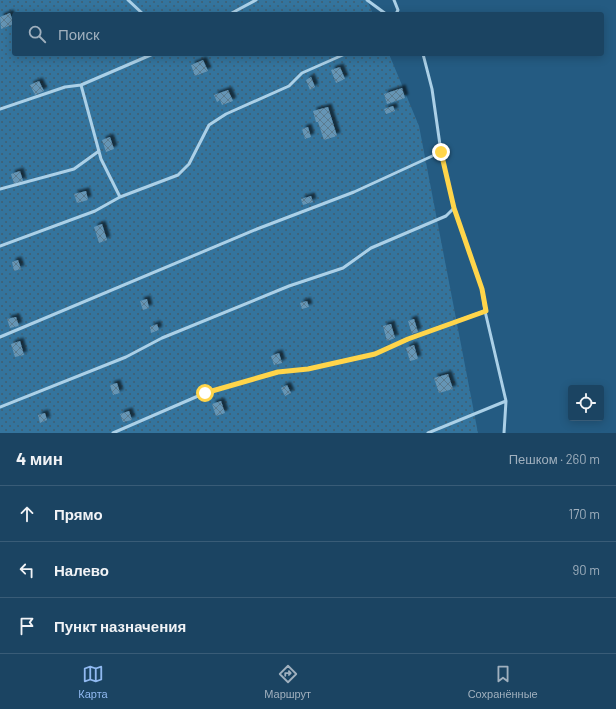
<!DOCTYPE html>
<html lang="ru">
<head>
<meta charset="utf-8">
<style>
	:root { --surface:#1b4462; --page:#284e6b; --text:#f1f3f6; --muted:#a0b0be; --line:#395c77; --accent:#90b9f0 }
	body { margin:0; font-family:Barlow,sans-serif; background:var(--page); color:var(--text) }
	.controls { position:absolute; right:12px; bottom:12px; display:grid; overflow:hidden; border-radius:4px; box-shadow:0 2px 10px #0003 }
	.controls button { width:36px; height:36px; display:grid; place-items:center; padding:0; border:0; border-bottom:1px solid var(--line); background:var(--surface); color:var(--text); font:20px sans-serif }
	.stop { position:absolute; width:12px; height:12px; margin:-9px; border:3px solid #ffd54a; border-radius:50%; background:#fff }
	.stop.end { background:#ffd54a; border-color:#fff; box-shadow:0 1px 4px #0008 }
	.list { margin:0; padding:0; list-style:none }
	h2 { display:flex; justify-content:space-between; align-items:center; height:52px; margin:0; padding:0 16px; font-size:17px }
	h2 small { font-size:13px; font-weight:400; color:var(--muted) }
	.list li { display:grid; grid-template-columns:26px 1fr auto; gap:12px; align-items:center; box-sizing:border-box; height:56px; padding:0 16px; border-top:1px solid var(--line) }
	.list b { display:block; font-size:15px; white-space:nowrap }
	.list em { font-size:13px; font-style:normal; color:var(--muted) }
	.icon { flex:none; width:22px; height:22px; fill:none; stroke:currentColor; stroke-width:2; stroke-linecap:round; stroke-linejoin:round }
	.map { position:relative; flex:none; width:616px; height:433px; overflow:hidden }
	.search { position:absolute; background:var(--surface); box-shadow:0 2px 10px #0003; left:12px; right:12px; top:12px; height:44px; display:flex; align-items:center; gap:10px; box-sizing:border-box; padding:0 14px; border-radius:4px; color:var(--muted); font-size:15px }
	.sheet { height:220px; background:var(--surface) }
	nav { display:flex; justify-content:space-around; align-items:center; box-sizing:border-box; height:56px; border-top:1px solid var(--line); background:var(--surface); font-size:11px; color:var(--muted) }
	nav a { display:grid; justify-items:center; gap:2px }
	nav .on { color:var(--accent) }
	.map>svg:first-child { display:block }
	.park { fill:url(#park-dots) }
	.building { fill:url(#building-cross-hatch); filter:url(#shadow) }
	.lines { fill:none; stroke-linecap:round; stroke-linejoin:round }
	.lane { stroke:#abd0e7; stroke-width:3 }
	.route { stroke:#ffd54a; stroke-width:5 }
</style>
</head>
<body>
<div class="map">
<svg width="616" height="433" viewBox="0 0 616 433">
	<defs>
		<pattern id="park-dots" width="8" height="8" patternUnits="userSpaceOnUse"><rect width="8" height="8" fill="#34749d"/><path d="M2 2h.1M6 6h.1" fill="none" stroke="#415e70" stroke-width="1.8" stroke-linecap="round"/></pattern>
		<pattern id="building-cross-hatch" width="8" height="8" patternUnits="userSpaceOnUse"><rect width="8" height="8" fill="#6595b5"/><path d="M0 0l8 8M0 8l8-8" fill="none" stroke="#5c7b90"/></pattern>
		<filter id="shadow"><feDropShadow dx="3.5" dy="-3.5" stdDeviation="1" flood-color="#0009"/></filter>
	</defs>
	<rect width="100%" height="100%" fill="#245b82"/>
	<path class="park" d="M0,0H367L373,14H14V54H389L419,126L478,433H0Z"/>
	<path class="building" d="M10,13L14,24L1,29L0,17Z
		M203,60L208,71L195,76L191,65Z
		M340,67L345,79L336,83L331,70Z
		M311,77L315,87L310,90L306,80Z
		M39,81L44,91L35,95L30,85Z
		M402,88L405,98L387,104L384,94Z
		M228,90L233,101L222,105L220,100L217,102L214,95Z
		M393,106L395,111L386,114L384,109Z
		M328,107L337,136L324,140L318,122H316L313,111Z
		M308,127L311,137L305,139L302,129Z
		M110,137L114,149L106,152L102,140Z
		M20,171L23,181L14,184L11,174Z
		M86,191L88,200L77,203L74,194Z
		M311,196L313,202L303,205L301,199Z
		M102,224L107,240L99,243L94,227Z
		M18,260L21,269L14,271L12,262Z
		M147,299L149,308L143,310L140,301Z
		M307,301L309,307L302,309L300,303Z
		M16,317L19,326L10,328L7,319Z
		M414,319L418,332L412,334L408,321Z
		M157,324L159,330L151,333L150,327Z
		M391,324L395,338L387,341L383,326Z
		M20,341L24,355L15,357L11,344Z
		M414,345L418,359L410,361L406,348Z
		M279,353L282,363L274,365L271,356Z
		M448,374L453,389L439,393L434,378Z
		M117,383L120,393L113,395L110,385Z
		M287,385L291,393L285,396L281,388Z
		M221,401L225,413L216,416L212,404Z
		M129,411L132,420L123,422L120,414Z
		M45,413L47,420L40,423L38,415Z"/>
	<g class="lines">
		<path class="lane" d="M128,0L143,14
			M367,0L386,14
			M394,0L398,10L396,14
			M230,14L256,0
			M423,54L432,89L441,152L454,208L482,289L485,311L506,401
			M0,109L65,87L81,85
			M0,189L74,169L99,151
			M120,197L101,159L81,85L153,54
			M0,246L95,211L120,197L178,175L189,164L209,125L226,114L289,86L302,73L345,54
			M0,337L257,229L354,192L441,152
			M0,407L126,357L162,338L289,286L343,268L371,248L446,216L454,208
			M113,433L205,393L278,372L308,369L375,354L408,339L485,311
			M428,433L506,401L504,433"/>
	</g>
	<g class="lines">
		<path class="route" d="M205,393L278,372L308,369L375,354L408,339L486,311L482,289L454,208L441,152"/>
	</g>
</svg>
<div class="controls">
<button><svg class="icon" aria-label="locate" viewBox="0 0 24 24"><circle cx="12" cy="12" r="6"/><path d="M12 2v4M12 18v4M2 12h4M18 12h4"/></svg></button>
</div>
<div class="stop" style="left:205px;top:393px"></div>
<div class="stop end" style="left:441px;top:152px"></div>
<div class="search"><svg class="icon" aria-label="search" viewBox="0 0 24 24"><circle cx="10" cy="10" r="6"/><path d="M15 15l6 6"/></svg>Поиск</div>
</div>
<section class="sheet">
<h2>4 мин<small>Пешком · 260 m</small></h2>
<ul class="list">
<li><svg class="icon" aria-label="ahead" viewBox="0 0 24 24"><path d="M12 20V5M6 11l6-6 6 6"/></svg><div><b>Прямо</b></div><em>170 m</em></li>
<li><svg class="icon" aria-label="left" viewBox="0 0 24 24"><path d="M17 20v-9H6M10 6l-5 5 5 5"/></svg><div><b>Налево</b></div><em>90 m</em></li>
<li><svg class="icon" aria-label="arrive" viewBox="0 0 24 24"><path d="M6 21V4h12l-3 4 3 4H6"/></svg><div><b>Пункт назначения</b></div></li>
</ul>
</section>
<nav>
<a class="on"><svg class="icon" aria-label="map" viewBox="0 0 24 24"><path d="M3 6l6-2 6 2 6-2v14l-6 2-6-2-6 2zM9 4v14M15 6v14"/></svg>Карта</a>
<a><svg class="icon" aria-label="directions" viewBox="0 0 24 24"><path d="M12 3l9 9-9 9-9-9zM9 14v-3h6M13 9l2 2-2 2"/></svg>Маршрут</a>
<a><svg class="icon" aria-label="saved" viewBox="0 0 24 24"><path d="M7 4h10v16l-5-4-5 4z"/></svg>Сохранённые</a>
</nav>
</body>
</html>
